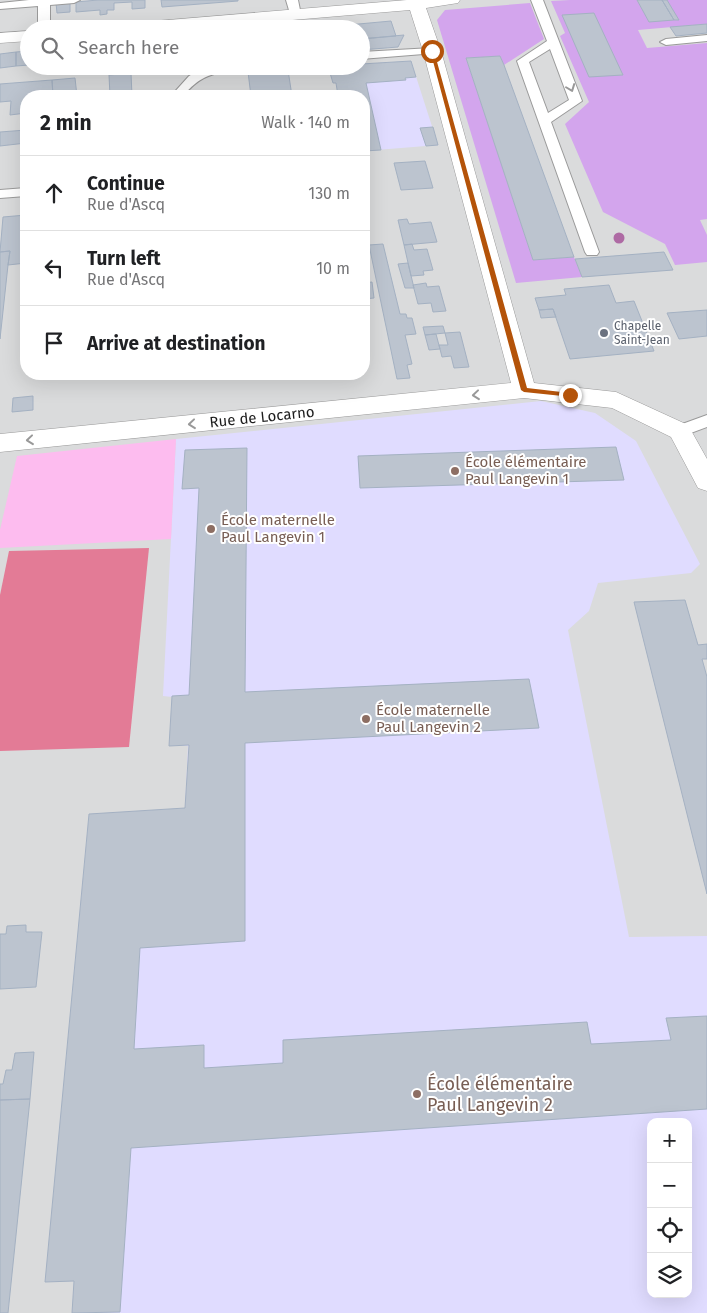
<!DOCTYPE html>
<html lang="en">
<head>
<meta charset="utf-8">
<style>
	:root { --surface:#fff; --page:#f2f2f2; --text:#202124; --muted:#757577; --line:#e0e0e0 }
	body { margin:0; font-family:"Fira Sans",sans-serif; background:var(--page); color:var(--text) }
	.controls { position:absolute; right:15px; bottom:15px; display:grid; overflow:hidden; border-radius:10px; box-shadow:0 5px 20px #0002 }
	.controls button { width:45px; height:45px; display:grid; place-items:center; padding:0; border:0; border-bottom:1px solid var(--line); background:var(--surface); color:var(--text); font:25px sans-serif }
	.stop { position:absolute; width:15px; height:15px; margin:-11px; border:4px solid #b45309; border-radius:50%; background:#fff }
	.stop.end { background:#b45309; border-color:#fff; box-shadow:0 1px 5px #0008 }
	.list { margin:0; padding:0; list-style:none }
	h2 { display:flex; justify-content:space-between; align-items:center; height:65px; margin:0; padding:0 20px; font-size:21px }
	h2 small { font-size:16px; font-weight:400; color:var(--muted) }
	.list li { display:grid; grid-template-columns:32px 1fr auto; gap:15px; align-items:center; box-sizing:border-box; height:75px; padding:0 20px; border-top:1px solid var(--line) }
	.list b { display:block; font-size:19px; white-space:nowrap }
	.list p { margin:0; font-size:16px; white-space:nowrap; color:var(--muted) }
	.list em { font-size:16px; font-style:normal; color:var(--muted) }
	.icon { flex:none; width:28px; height:28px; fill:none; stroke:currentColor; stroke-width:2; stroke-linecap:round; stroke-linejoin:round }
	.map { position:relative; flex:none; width:707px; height:1313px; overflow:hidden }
	.search { position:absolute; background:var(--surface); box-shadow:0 5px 20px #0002; left:20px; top:20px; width:350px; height:55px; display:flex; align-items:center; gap:12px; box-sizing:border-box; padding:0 18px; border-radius:28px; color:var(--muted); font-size:19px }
	.panel { position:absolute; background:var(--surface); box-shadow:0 5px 20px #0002; left:20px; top:90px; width:350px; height:290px; border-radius:20px }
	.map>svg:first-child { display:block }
	.residential { fill:#dadbdc; fill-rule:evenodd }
	.education { fill:#e0dcff; fill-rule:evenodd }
	.grass { fill:#d3a5ed }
	.park { fill:#fdbcef }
	.pitch { fill:#e37b96 }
	.building { fill:#bcc4cf; stroke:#a4b1c2 }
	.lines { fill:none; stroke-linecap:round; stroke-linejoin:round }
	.lane-casing { stroke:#9a9a9a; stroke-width:2 }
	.street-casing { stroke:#9a9a9a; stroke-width:1 }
	.lane { fill:#fff; fill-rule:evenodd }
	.street { fill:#fff; fill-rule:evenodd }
	.tree { fill:#ae6aa4 }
	.oneway { stroke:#999 }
	.route { fill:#b45309 }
	.worship-dot { fill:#6b7280; stroke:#fff; stroke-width:2 }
	.education-dot { fill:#8d6e63; stroke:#fff; stroke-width:2 }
	.labels { text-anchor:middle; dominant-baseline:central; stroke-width:4; stroke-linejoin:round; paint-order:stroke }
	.far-worship-label { font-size:12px; fill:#5b616d; stroke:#fff; text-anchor:start }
	.street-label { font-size:15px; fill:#1d1d1d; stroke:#fff }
	.education-label { font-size:15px; fill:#785e54; stroke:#fff; text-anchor:start }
	.near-education-label { font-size:18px; fill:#785e54; stroke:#fff; text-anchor:start }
</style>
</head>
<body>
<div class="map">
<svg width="707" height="1313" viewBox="0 0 707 1313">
	<rect width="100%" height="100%" fill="#e3e5ef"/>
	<path class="residential" d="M0,0H707V1313H0ZM29,29H361V66H29ZM26,96H364V374H26ZM651,1122H688V1294H651Z"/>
	<path class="education" d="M411,61L438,145L364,151V96H338L336,83H333L330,73L334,72L333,67L361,66V64Z
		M541,401L595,413L636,441L700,564L691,573L598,583L589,611L568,630L629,937L707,936V1313H72L74,1281L45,1282L89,814L185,808L188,746H169L172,697L163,696L176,439ZM651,1122H688V1294H651Z"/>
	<path class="grass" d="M570,0H707V24L638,30L647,48L707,43V219L700,220L707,235V262L675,265L665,244L603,212L565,124L589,102L560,36L565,33L551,1Z
		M530,3L544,39L504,65L500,56L466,58L533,260L574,257L582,277L516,283L437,20L445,10Z"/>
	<path class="park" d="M176,439L171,539L0,548V530L17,456Z"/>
	<path class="pitch" d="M149,548L129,747L0,751V595L9,551Z"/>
	<path class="building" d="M98,0H145V8L132,9V2L114,3V10H107V14L100,15V10L76,12V2Z
		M161,0H238V1L162,7Z
		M637,0H662L674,20L649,22Z
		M662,0H667L679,20H674Z
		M70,2V12L57,13L56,3Z
		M594,13L623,75L589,77L562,15Z
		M391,21L396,36L361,39V29H338L337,26Z
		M707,24V33L676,36L670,27Z
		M404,35L398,47L361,50V39Z
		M29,51V65L16,66V52Z
		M16,52V66L0,68V54Z
		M500,56L504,65L574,257L533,260L466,58Z
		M411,61L416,77L405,78L406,80L366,83L381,150L364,151V96H338L336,83H333L330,73H334L333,67L361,66V64Z
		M288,70L292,96H251L248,72Z
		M131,73L132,96H110L109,75Z
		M75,78L77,96H53L52,80Z
		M52,80L53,96H26V113L10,115L11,101L0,102V84Z
		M433,127L438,145L426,146L420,128Z
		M26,130V143L0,146V132Z
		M425,161L433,188L401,190L394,163Z
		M26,215V263L8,265L10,251L0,252L3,217Z
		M407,219L409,224L431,222L437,242L404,245L398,220Z
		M383,244L400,314H406L407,318H412L416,334L405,335L412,364L407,365L410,378L397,379L369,245Z
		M412,244L414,250L427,249L433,270L423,271L424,275L411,276L404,245Z
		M10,251L8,265L0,339V252Z
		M664,252L673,270L582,277L575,259Z
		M408,263L414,288H405L398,264Z
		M372,282L374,298L364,299V283Z
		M426,283L427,287L439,286L446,311L433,312L431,303L418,304L413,285Z
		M609,285L616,303L634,301L654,351L570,359L553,309L539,310L535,298L566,295L564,289Z
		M553,309L556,317L541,318L539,310Z
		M707,310V336L679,339L667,313Z
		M443,326L445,333L425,335L423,327Z
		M460,332L469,367L454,368L451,356L442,357L439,345H448L445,333Z
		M436,334L440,349L429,350L425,335Z
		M33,396V410L12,412L13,398Z
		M616,447L624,480L360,488L358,456Z
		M247,448L245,692L529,679L539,728L245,743V941L140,948L134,1049L204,1045V1068L283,1063V1040L587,1022L591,1044L671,1040L666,1018L707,1016V1109L131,1148L120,1312L72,1313L74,1281L45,1282L89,814L185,808L189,745L169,746L172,696L189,695L199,488L182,489L185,450Z
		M685,600L698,645L707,644V659H702L707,677V894L634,602Z
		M26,925V932H42L36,987L0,989V934H6L7,926Z
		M34,1052L30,1099L0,1100V1084H3L6,1070H12L15,1053Z
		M30,1099L8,1313H0V1100Z"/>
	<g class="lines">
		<g class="lane-casing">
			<path id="lane" d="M29,0H80L74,3L50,5V29H38V6L0,9V3Z
				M286,0H298L301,15L299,17H291Z
				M531,0H543L582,101L551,122L599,252L597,255H587L585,252L517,61L547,41ZM550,49L569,100L548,113L529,62Z
				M707,35V41L666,45L660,42L666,39Z
				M432,48L436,49L438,51L436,53L361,59V52Z
				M207,66H235L233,69C209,75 200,76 183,96H171L189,76Z
				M26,188V196L0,198V190Z
				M707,415V427L680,437L674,435L672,431L674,427Z"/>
		</g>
		<g class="street-casing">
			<path id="street" d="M407,0H460L458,3L426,8L441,51L534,383L616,392L688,425L707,459V491L698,488L671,437L612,408L524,398L0,452V434L511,383L423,51L410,10L185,29H112L114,25L120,24Z
				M29,31V41L0,43V33Z"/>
		</g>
		<use href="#lane" class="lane"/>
		<use href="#street" class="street"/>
	</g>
	<circle class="tree" cx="619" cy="238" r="5.5"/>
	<defs><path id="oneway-chevron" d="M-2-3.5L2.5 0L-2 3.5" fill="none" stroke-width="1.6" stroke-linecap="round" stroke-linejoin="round" transform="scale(1.25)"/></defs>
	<g class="oneway">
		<use href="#oneway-chevron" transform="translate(571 88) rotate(69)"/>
		<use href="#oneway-chevron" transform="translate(476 395) rotate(174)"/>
		<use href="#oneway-chevron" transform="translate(192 424) rotate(174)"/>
		<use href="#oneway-chevron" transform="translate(30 440) rotate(174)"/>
	</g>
	<path class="route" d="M430,50L434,51L527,388L570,393H572V397L524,392L521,390Z"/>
	<circle class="worship-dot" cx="604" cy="333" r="5"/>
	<g class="education-dot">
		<circle cx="455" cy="471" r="5"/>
		<circle cx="211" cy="529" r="5"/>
		<circle cx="366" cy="719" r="5"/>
		<circle cx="417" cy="1094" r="5"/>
	</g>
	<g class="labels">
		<g class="far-worship-label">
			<text x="614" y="326">Chapelle<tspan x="614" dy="14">Saint-Jean</tspan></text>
		</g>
		<g class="street-label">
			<text transform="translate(262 417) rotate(-6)">Rue de Locarno</text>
		</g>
		<g class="education-label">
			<text x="465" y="462">École élémentaire<tspan x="465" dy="17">Paul Langevin 1</tspan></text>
			<text x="221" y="520">École maternelle<tspan x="221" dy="17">Paul Langevin 1</tspan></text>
			<text x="376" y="710">École maternelle<tspan x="376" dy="17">Paul Langevin 2</tspan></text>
		</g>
		<g class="near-education-label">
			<text x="427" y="1084">École élémentaire<tspan x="427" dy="21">Paul Langevin 2</tspan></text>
		</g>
	</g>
</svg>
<div class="controls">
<button>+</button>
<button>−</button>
<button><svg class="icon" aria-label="locate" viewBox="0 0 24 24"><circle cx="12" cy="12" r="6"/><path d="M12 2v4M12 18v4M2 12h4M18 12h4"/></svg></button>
<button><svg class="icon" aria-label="layers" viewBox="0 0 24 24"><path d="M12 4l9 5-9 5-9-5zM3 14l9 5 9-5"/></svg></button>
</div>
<div class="stop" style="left:432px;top:51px"></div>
<div class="stop end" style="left:570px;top:395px"></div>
<div class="search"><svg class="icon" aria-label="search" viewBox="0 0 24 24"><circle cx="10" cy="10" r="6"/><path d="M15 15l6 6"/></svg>Search here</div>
<section class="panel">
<h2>2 min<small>Walk · 140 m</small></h2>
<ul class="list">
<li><svg class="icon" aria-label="ahead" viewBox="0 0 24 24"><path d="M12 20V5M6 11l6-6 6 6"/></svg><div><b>Continue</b><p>Rue d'Ascq</p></div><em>130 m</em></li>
<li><svg class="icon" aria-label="left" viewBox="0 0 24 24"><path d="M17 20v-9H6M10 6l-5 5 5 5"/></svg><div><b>Turn left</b><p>Rue d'Ascq</p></div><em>10 m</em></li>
<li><svg class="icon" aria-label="arrive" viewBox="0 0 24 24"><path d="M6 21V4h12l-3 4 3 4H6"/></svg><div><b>Arrive at destination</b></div></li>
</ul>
</section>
</div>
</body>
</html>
